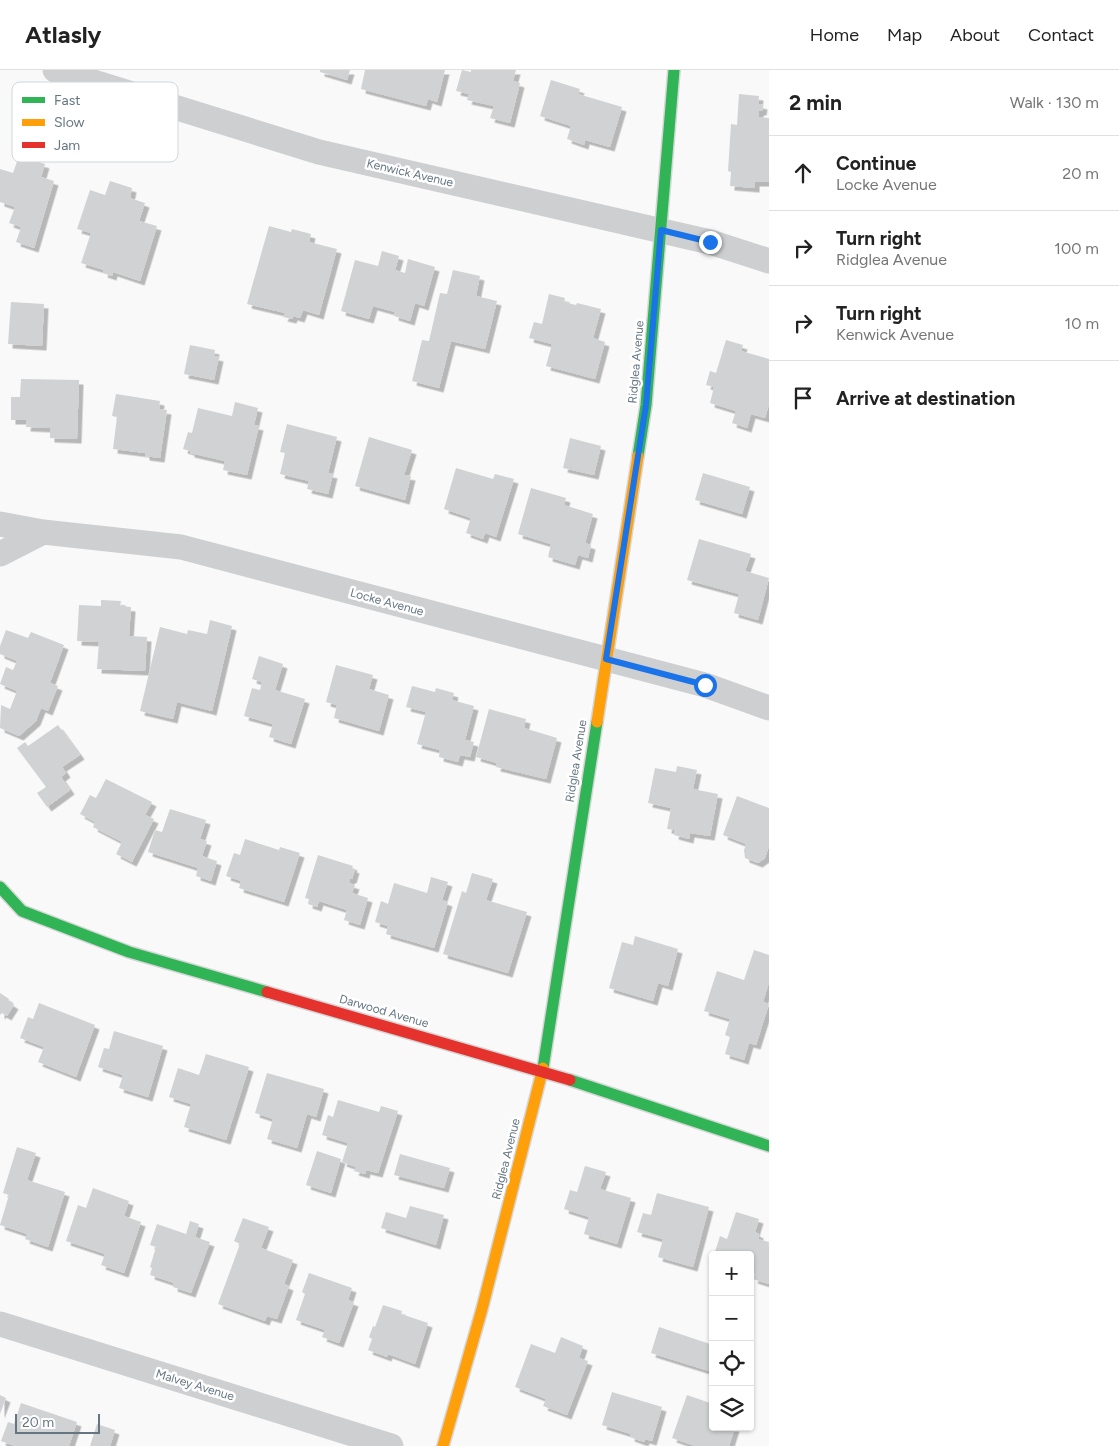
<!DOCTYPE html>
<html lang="en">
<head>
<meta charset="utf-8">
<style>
	:root { --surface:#fff; --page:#f6f6f6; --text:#222; --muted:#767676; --line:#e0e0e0 }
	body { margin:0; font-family:Figtree,sans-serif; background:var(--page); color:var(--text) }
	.controls { position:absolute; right:15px; bottom:15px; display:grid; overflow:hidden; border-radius:5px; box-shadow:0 1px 4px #0004 }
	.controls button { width:45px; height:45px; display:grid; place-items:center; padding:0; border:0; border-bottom:1px solid var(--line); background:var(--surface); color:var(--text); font:25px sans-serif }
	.scale { position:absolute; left:15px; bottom:12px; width:85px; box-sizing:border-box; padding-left:5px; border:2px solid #657683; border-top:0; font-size:14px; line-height:18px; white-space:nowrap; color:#657683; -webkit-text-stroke:4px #fff; paint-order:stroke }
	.stop { position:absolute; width:15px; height:15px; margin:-11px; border:4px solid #1a73e8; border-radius:50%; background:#fff }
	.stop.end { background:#1a73e8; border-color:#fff; box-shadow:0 1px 5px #0008 }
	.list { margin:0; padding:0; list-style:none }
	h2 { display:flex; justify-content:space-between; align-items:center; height:65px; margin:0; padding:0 20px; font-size:21px }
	h2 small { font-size:16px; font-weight:400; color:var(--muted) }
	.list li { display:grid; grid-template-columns:32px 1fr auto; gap:15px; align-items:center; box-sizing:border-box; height:75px; padding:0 20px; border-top:1px solid var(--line) }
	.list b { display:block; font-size:19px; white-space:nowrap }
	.list p { margin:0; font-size:16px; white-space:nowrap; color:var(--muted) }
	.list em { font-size:16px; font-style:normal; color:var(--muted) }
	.icon { flex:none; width:28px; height:28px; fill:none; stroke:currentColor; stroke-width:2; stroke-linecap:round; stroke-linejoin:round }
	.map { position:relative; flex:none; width:769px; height:1376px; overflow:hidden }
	header { display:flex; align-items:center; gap:30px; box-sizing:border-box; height:70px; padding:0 25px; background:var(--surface); border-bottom:1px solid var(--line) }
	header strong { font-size:24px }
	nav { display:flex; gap:28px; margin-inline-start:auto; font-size:18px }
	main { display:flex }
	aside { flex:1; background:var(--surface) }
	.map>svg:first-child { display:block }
	.building { fill:#d0d2d3; filter:url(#shadow) }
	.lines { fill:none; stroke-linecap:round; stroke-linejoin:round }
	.fast-casing { stroke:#d5d6d7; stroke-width:14 }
	.slow-casing { stroke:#d5d6d7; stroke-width:14 }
	.jam-casing { stroke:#d5d6d7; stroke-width:14 }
	.street { stroke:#cecfd0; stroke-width:25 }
	.fast { stroke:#30b455; stroke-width:11 }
	.slow { stroke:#ff9f0a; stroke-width:11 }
	.jam { stroke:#e5322d; stroke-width:11 }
	.route { stroke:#1a73e8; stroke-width:6 }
	.labels { text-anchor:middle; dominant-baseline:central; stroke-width:5; stroke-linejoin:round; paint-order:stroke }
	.street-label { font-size:12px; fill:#657683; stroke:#fff }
	.key { fill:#fff; stroke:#d1d6da; stroke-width:1 }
	.key-label { font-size:14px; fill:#657683 }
</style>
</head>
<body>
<header>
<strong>Atlasly</strong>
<nav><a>Home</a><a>Map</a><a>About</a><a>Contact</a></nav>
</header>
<main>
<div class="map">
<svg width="769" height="1376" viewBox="0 0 769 1376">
	<defs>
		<filter id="shadow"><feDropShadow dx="4.5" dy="4.5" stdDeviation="0" flood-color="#0004"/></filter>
	</defs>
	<rect width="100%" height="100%" fill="#f9f9f9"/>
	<path class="building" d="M320,0H350L347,10L320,2Z
		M365,0H445L437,32L428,29L426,36L361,19Z
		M462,0L471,2V0H516L513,11L520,13L510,53L490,48L494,36L467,30L469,24L456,21Z
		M551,10L580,19L578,24L622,37L610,77L585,70L584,75L567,69L571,56L540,46Z
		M739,24L759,26L758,34L763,35L762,41H759V47L769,48V112H755V118L730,116L731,102L728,101L731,54L737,55Z
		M19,86L45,94L41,107L54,111L34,178L16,172L21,157L9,153L15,137L0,132V99L13,103Z
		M110,111L132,118L130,128L145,133L139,151L157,156L140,211L113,202L112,206L103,203L104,200L81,193L91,163L77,159L90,120L105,125Z
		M269,156L291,162L292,159L311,164L309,172L337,179L319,245L303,240L300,248L293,246L292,249L283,247L285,243L247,234Z
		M382,181L399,186L395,200L405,203L408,189L435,197L424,236L415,233L410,251L394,246L395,242L373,236L369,249L341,241L355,190L378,196Z
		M453,200L480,206L476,226L497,231L485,279L451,271L439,318L412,311L422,270L429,271L440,223L447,224Z
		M549,224L565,228L564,232L576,235L577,233L601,239L593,268L605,272L595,309L546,296L552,274L529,268L534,252L542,254Z
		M11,232L44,234L42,276L8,274Z
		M726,270L743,275L741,281L769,289V334L765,348L751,344L747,358L732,353L736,341L710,333L714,317L706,315L710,301L716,303Z
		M190,275L215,280L214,286L219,287L214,310L184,304Z
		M21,309L79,310L77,369L50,368V358L26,357L27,350H11V327H20Z
		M116,324L160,331L159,339L167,340L160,388L145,386V383L113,379L117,347L112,346Z
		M235,332L258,338L254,355L259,356L247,405L223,400L225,391L190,383V381L183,379L188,362L192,363L198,338L232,346Z
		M287,354L337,367L328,403L333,404L328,424L307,419L309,411L280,404L285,383L280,382Z
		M369,367L412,380L404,405L411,406L405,430L355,416Z
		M570,368L601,376L594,405L563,398Z
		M456,398L493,409L495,404L514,409L496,467L485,463L483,469L466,463L471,448L444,439Z
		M703,403L750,417L742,444L695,430Z
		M531,418L566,428L564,435L593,444L585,473L591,475L588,488L578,485L575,495L548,487L551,474L518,464Z
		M699,469L751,484L745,501L769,508L758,550L734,543L739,524L687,510Z
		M101,530L121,531L120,536L131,537L129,566L147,567L145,601L97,599L99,572L77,571L79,535L101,536Z
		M210,550L232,556L212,641L177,632L173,649L140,641L160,557L187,564L188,560L207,564Z
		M6,560L28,568L31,562L64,575L50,613L58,616L48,641L41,638L36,651L19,666L0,658L1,635L10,639L17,621L0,614L6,597L13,600L17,591L0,584V576Z
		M259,586L283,594L275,620L305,629L291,674L269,667L273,654L244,646L252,618L260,620L262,612L252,609Z
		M336,595L373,605L369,619L389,625L379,661L334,648L337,635L326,632Z
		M412,616L435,622L436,618L454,623L452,630L474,636L465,670L474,672L470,687L460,685L458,692L439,687L440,680L417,674L426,642L406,637Z
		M489,639L526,649L524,658L557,668L546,709L496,697L497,693L476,687Z
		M58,655L80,685L62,697L66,703L61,707L70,720L47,737L37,723L46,717L17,678L25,672L28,676Z
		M677,696L697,700L693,719L718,724L710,766L690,763L689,769L674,765L675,760L667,759L671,738L648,733L655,698L676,702Z
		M106,709L152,732L145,745L154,749L132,792L116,784L122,772L93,757L95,752L80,744L90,725L96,728Z
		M737,726L769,738V776L765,788L758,793L745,788L744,780L746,774L723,765Z
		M170,739L206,750L200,769L207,771L202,786L217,791L211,811L196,806L198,798L148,782L155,760L162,762Z
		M245,769L279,780L280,777L300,783L284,832L239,818L241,811L226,806L234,783L240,785Z
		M318,785L353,796L352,798L355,799L352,809H350L349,813L355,815L352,823L368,828L360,855L344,850L347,840L319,831L317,837L308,834L309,829L305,828Z
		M472,803L493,809L486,830L527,842L508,903L443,884L462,821L466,823Z
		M431,807L448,812L442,830L448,832L434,878L386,864L388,856L375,852L381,831L388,834L394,813L427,823Z
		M635,866L678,879L668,916L658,913L653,931L609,918L622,872L633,875Z
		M754,880L769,885V912L763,932L769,934L756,975L749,973L744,990L725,984L730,967L725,965L730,949L704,941L717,901L744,910Z
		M0,923L9,929L8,931L14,935L7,946L2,943L0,945Z
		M39,933L95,955L76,1007L38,992L44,977L20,968L28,947L33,949Z
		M114,961L163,976L148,1027L119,1018L123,1005L98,997L104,978L109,979Z
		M206,984L249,997L226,1070L184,1057L191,1034L169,1027L178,998L199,1005Z
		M267,1003L324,1019L316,1047L307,1044L297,1078L267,1069L273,1049L255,1043Z
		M338,1030L379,1042L381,1036L398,1041L378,1103L366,1100L365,1104L354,1101L356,1097L342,1092L348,1073L322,1065L328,1045L333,1047Z
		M17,1077L36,1083L27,1110L65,1122L48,1177L25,1169L27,1164L0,1155L9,1125L3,1123Z
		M317,1081L341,1089L331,1123L306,1115Z
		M400,1084L450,1098L444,1118L394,1105Z
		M585,1096L606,1102L600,1119L631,1128L617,1174L584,1164L589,1147L564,1139L570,1120L577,1122Z
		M93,1118L129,1131L124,1146L141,1152L124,1203L101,1195L105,1184L66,1171L78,1135L86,1138Z
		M657,1123L709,1137L693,1197L658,1187L663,1169L637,1162L643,1143L651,1145Z
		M410,1136L444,1145L436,1175L381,1158L386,1142L406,1148Z
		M736,1142L759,1149L755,1162L759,1164L758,1169L769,1172L768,1180L769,1181V1214L753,1209L755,1204L750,1203V1185H714L720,1166L727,1169Z
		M243,1148L269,1157L261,1178L293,1190L284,1214L289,1216L277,1249L267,1246L265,1251L218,1234L240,1174L234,1171Z
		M190,1151L199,1154L195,1167L210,1172L191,1223L173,1217L174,1213L150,1205L152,1198L150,1197L156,1177L150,1175L157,1154L186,1164Z
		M309,1203L352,1218L348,1230L354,1232L339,1273L322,1267L325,1260L296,1250L305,1224L302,1222Z
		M383,1235L402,1241L401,1244L428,1253L415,1294L388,1284L387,1287L368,1280L372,1269L369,1267L373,1256L375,1257Z
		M659,1257L713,1275V1288L709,1301L651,1283Z
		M561,1267L583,1276L579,1288L588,1291L567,1345L543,1336L546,1329L515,1317L531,1274L555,1283Z
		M612,1322L662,1337L652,1371L645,1369L644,1372L630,1367L631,1364L602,1355Z
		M0,1325L6,1328L0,1344Z
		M687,1325L713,1334V1357H735L729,1376H695L672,1368Z
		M21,1333L77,1352L69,1376H15L1,1371L8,1352L14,1354Z
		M97,1354L115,1360L110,1376H90Z"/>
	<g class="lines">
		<g class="fast-casing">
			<path id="fast" d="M638,386L646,335L674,0
				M0,817L22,841L129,882L267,922
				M543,998L597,652
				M570,1010L769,1076"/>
		</g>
		<g class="slow-casing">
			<path id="slow" d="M597,652L638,386
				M443,1376L482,1239L543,998"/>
		</g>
		<g class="jam-casing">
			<path id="jam" d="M267,922L570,1010"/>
		</g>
		<path class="street" d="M55,0L319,82L710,172L769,191
			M0,454L43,462L181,477L705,615L769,638
			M0,484L43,462
			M0,1254L391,1376"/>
		<use href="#fast" class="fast"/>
		<use href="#slow" class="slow"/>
		<use href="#jam" class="jam"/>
	</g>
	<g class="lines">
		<path class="route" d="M705,615L606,589L646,335L661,160L710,172"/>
	</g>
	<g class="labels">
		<g class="street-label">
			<text transform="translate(410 103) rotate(13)">Kenwick Avenue</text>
			<text transform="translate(636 292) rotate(-85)">Ridglea Avenue</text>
			<text transform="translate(387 532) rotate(15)">Locke Avenue</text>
			<text transform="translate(576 691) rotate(-81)">Ridglea Avenue</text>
			<text transform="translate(384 941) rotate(16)">Darwood Avenue</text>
			<text transform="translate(506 1089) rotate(-76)">Ridglea Avenue</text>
			<text transform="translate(195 1315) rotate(17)">Malvey Avenue</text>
		</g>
	</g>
	<rect x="12" y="12" width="166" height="80" rx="8" class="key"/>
	<rect x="22" y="27" width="23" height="6" fill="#30b455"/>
	<rect x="22" y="49" width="23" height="7" fill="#ff9f0a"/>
	<rect x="22" y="72" width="23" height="6" fill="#e5322d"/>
	<g class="key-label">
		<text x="54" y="35">Fast</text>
		<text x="54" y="57">Slow</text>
		<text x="54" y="80">Jam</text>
	</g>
</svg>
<div class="controls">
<button>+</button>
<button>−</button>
<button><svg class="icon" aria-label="locate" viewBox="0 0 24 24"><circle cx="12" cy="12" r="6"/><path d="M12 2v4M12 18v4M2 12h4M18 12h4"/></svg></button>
<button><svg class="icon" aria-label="layers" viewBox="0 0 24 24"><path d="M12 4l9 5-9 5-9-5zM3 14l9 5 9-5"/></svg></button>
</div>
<div class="scale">20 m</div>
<div class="stop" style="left:705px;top:615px"></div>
<div class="stop end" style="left:710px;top:172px"></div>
</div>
<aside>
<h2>2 min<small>Walk · 130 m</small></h2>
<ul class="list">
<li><svg class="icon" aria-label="ahead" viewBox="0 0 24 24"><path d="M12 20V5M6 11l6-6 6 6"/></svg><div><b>Continue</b><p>Locke Avenue</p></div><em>20 m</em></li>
<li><svg class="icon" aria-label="right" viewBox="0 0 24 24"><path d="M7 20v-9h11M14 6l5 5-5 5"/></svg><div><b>Turn right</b><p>Ridglea Avenue</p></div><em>100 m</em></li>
<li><svg class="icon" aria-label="right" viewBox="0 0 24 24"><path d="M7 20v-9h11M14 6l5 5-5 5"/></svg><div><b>Turn right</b><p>Kenwick Avenue</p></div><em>10 m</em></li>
<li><svg class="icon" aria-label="arrive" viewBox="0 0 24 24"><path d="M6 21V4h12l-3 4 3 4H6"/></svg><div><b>Arrive at destination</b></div></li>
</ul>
</aside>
</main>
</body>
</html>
